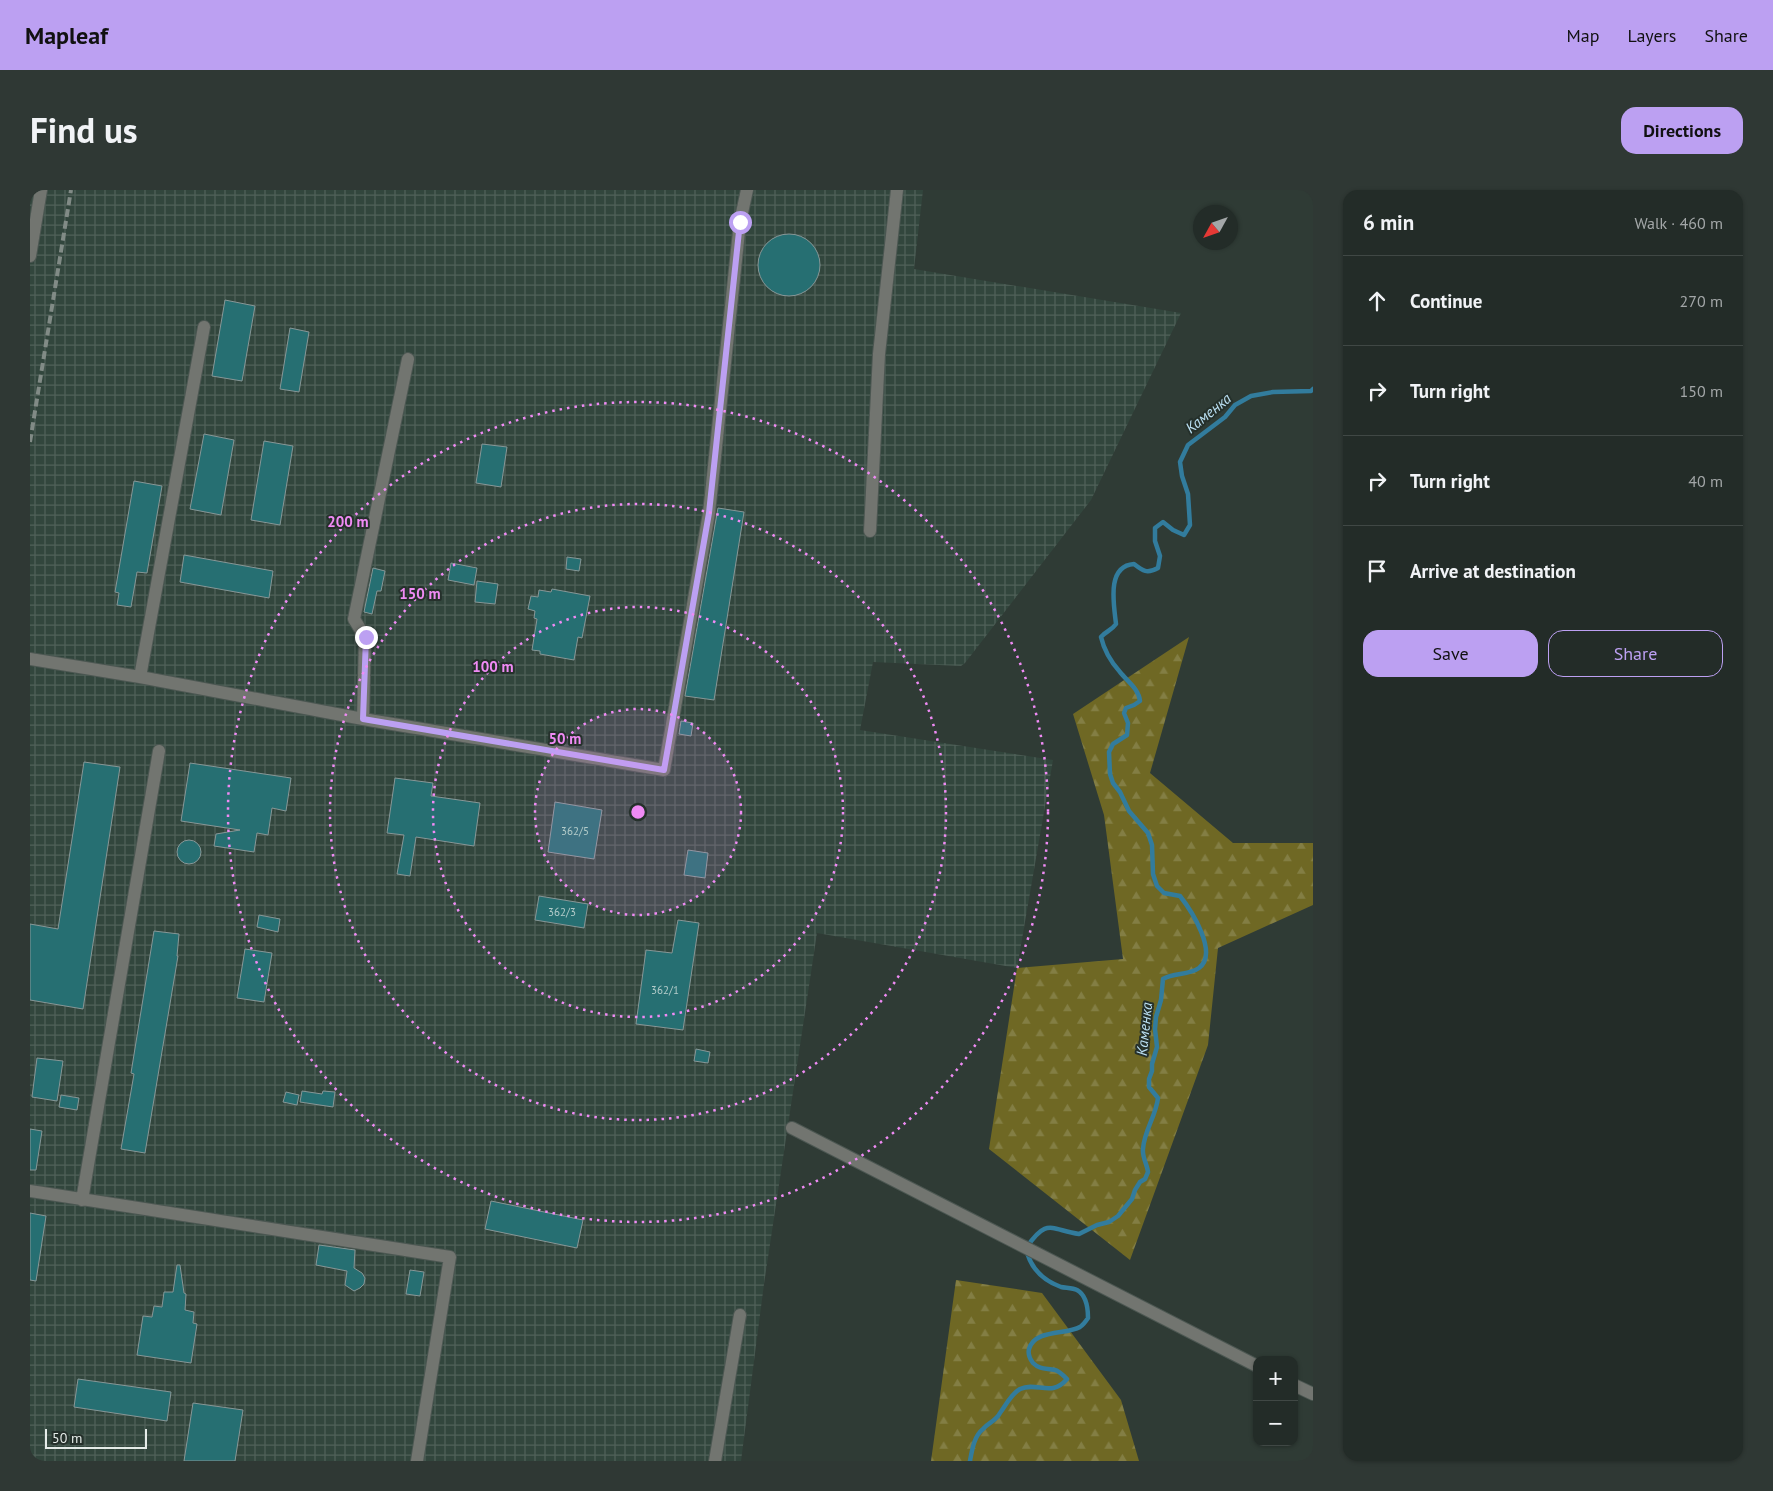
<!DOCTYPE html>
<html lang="en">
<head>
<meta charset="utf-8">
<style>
	:root { --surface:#232c28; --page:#2f3834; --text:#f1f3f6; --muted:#a3a7a8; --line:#404845; --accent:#bca0f2 }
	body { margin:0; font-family:"PT Sans",sans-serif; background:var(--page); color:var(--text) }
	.controls { position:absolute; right:15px; bottom:15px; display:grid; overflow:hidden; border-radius:10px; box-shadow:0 1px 4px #0004 }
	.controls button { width:45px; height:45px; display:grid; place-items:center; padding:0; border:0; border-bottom:1px solid var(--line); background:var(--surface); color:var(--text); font:25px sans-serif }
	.compass { position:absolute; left:1163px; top:15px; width:45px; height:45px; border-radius:50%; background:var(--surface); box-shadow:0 1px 4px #0004; rotate:230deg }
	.scale { position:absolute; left:15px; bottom:12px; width:102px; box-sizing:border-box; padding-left:5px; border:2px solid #e4ebe8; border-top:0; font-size:14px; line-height:18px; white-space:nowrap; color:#e4ebe8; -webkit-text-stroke:4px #25302b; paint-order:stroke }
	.stop { position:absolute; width:15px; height:15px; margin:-11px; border:4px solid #bca0f2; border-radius:50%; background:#fff }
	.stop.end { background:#bca0f2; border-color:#fff; box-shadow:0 1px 5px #0008 }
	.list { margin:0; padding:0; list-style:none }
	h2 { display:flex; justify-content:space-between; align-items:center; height:65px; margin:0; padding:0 20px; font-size:21px }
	h2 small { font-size:16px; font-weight:400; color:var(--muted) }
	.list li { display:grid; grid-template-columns:32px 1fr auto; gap:15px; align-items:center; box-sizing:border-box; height:90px; padding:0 20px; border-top:1px solid var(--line) }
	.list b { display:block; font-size:19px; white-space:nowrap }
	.list em { font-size:16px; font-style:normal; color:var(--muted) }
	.actions { display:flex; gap:10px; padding:15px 20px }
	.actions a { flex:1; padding:11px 0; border:1px solid var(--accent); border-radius:15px; text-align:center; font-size:18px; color:var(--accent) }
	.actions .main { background:var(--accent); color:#111 }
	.icon { flex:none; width:28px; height:28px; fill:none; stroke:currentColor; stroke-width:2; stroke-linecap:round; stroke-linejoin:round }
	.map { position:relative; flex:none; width:1283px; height:1271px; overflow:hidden; border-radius:15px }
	header { display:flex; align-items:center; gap:30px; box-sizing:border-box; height:70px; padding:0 25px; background:var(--accent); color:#111 }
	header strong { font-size:24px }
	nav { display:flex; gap:28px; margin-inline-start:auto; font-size:18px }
	.intro { display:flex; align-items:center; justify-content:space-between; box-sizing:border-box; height:120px; padding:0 30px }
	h1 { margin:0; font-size:35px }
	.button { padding:12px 22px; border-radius:15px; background:var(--accent); color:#111; font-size:18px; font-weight:700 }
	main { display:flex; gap:30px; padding:0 30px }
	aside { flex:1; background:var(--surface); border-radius:15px; box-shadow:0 1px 4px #0004 }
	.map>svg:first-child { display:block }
	.industrial { fill:url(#industrial-grid) }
	.forest { fill:url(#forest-firs) }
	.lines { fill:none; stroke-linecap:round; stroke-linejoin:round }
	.stream { stroke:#327c9d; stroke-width:4.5 }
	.building { fill:#266f72; stroke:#879797 }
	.minor-casing { stroke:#4c5752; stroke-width:14 }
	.minor { stroke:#727570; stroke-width:12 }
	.rail { stroke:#818b86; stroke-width:4; stroke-dasharray:8 4; stroke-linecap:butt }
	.route { stroke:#bca0f2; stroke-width:6 }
	.ring { fill:none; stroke:#f08bf5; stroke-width:2.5; stroke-dasharray:2.5 5 }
	.labels { text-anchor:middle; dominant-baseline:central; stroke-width:4; stroke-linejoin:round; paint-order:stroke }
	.number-label { font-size:11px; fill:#b4ccca }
	.water-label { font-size:15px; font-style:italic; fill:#bbe0f3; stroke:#25302b }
	.centre { fill:#f08bf5; stroke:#25302b; stroke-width:2.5 }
	.ring-label { font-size:15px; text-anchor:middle; font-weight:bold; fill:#f08bf5; stroke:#25302b; stroke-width:4; stroke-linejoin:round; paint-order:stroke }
</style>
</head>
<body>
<header>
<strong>Mapleaf</strong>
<nav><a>Map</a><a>Layers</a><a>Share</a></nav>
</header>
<div class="intro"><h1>Find us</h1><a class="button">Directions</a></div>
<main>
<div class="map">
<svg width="1283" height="1271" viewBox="0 0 1283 1271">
	<defs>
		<pattern id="industrial-grid" width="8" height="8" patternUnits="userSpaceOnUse" patternTransform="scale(1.25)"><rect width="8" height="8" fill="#32463d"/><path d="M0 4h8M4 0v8" fill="none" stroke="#506159"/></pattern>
		<pattern id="forest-firs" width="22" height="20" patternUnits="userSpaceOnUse" patternTransform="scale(1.25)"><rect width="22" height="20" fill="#6f6824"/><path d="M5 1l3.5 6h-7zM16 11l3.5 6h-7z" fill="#837e44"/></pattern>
	</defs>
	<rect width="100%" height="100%" fill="#2f3b35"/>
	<path class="industrial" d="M0,0H893L884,79L1151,123L1061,310L935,473L931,476L843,472L830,540L1023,570L987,778L787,743L734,1094L711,1271H0Z"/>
	<path class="forest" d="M1159,447L1120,583L1203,653H1283V715L1188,758L1178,855L1100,1070L959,959L987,778L1093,769L1074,625L1043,524Z
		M926,1090L1012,1103L1091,1210L1109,1271H901Z"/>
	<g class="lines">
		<path class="stream" d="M940,1271C942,1260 944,1246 953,1239C958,1233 966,1231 970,1223C976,1215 981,1204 990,1199C1007,1191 1021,1208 1037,1189C1034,1186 1029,1181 1025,1180C1017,1178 1010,1180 1003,1173C1000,1169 998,1163 999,1159C1005,1139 1036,1145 1050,1137C1053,1135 1056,1131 1058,1128C1058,1119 1056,1105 1047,1100C1043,1098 1036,1098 1031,1097C1012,1090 1000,1078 996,1058C1017,1028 1019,1039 1049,1044L1067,1035L1079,1032L1088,1026L1102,1009L1105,1000L1110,992L1115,989L1118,982C1117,974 1112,967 1113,959C1114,941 1126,926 1128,908L1119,897V889L1122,881V874L1127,857L1125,839L1126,827L1131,810L1133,789C1144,782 1158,786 1169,778C1189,763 1161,720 1150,706L1134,703L1127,696L1123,684L1122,655L1118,643L1099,621L1090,602L1083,593L1080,584L1079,562L1083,554L1097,545L1098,533L1094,523L1096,518L1104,515L1110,511C1109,499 1097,491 1090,482C1081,472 1074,460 1071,447C1076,441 1081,441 1086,434C1084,415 1076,376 1104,374C1113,381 1117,384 1128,378L1130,366L1125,351V338L1133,332L1143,340L1154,345L1160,335L1158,304L1152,286L1150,272L1158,255L1195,227L1205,215L1221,206L1243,202L1281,201L1283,199"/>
	</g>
	<path class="building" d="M728 75a31 31 0 1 1 62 0a31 31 0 1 1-62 0Z
		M195,110L225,116L212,191L182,186Z
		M260,138L279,142L269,202L250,199Z
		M174,244L204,250L191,325L160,319Z
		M234,251L263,256L250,335L221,330Z
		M452,254L477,257L471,297L446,293Z
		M104,291L132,296L117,383L107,382L101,417L87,415L89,403L85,402Z
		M688,318L714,322L684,510L655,506Z
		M154,365L243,381L239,408L150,392Z
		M537,367L551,369L549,381L536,379Z
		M421,373L447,378L444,395L418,390Z
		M343,378L355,381L351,401H347L342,424L334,422Z
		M447,391L468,394L465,414L445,412Z
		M522,399L560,406L552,448L548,447L544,470L510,464V461L502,460L507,429L504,428L505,421L498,419L501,406L508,407L509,400L521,402Z
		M651,531L663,533L661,546L649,544Z
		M54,572L90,577L53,819L0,810V734L28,739Z
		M160,573L261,588L256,621L242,618L238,645L227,643L224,662L184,656L186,644L210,640L151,631Z
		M365,588L403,593L401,606L450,613L444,656L386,647L380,686L367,684L374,645L357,643Z
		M525,612L572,620L564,669L518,662Z
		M147 662a12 12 0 1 1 24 0a12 12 0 1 1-24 0Z
		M658,660L678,663L675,688L654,685Z
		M509,706L558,714L554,738L505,730Z
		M229,725L250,729L248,742L227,737Z
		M648,730L669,733L653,840L606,834L616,760L642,763Z
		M124,741L149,744L147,766H148L115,963L91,959L104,884L101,883Z
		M215,759L242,763L234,812L207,808Z
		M666,859L680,862L678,873L664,871Z
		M7,868L33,871L27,911L2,907Z
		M272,901L292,904L293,901L305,902L303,917L270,912Z
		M256,902L269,905L267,915L253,912Z
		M31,905L49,908L47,920L29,917Z
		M0,939L12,941L6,980H0Z
		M461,1011L553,1030L547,1058L455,1039Z
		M0,1023L16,1026L6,1091L0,1090Z
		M289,1055L325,1060L324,1078L332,1083L335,1088L334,1094L330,1098L324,1101L315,1095L317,1081L286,1075Z
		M147,1075H150L154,1103L156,1104L155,1120L164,1122L163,1133L167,1134L161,1173L107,1165L113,1126L122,1127L124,1116L132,1117L134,1102H143Z
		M380,1080L394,1082L390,1106L376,1104Z
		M48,1189L141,1202L137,1231L44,1217Z
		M163,1213L213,1220L205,1271H154Z"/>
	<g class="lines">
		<g class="minor-casing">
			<path id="minor" d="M0,66L11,0
				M840,341L849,164L867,0
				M0,469L110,487L333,529L634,580L679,323L710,32L717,0
				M110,487L174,137
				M333,529L335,447L324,429L378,169
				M762,938L1227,1176
				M0,1001L420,1067L387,1271
				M52,1010L129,561
				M1264,1195L1283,1204
				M685,1271L710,1125"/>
		</g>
		<use href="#minor" class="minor"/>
		<path class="rail" d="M0,252L41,0"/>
	</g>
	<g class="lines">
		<path class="route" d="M336,447L333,529L634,580L679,323L710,32"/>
	</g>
	<circle cx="608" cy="622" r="103" fill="#f08bf5" fill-opacity=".12"/>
	<g class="ring">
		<circle cx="608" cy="622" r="103"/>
		<circle cx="608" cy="622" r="205"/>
		<circle cx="608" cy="622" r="308"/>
		<circle cx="608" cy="622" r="410"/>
	</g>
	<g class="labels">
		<g class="number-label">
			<text x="545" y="641">362/5</text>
			<text x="532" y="722">362/3</text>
			<text x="635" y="800">362/1</text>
		</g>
		<g class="water-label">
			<text transform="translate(1178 223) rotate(-39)">Каменка</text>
			<text transform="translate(1114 839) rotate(-84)">Каменка</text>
		</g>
	</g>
	<circle cx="608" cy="622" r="8" class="centre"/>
	<g class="ring-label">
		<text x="318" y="337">200 m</text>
		<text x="390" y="409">150 m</text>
		<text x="463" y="482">100 m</text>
		<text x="535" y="554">50 m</text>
	</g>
</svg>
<div class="controls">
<button>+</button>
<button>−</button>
</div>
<svg class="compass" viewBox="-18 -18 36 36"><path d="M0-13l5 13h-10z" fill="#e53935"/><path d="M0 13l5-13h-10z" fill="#a3a7a8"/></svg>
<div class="scale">50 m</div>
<div class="stop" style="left:710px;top:32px"></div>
<div class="stop end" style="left:336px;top:447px"></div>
</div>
<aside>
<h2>6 min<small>Walk · 460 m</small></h2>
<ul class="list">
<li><svg class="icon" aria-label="ahead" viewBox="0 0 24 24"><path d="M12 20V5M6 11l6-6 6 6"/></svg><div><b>Continue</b></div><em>270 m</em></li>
<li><svg class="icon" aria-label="right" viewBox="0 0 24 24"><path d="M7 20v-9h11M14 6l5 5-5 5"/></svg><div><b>Turn right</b></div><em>150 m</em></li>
<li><svg class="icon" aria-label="right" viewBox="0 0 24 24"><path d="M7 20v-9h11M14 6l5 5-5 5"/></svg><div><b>Turn right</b></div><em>40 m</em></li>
<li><svg class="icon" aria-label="arrive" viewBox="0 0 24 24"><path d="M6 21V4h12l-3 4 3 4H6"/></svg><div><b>Arrive at destination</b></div></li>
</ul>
<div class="actions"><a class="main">Save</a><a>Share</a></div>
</aside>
</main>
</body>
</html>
